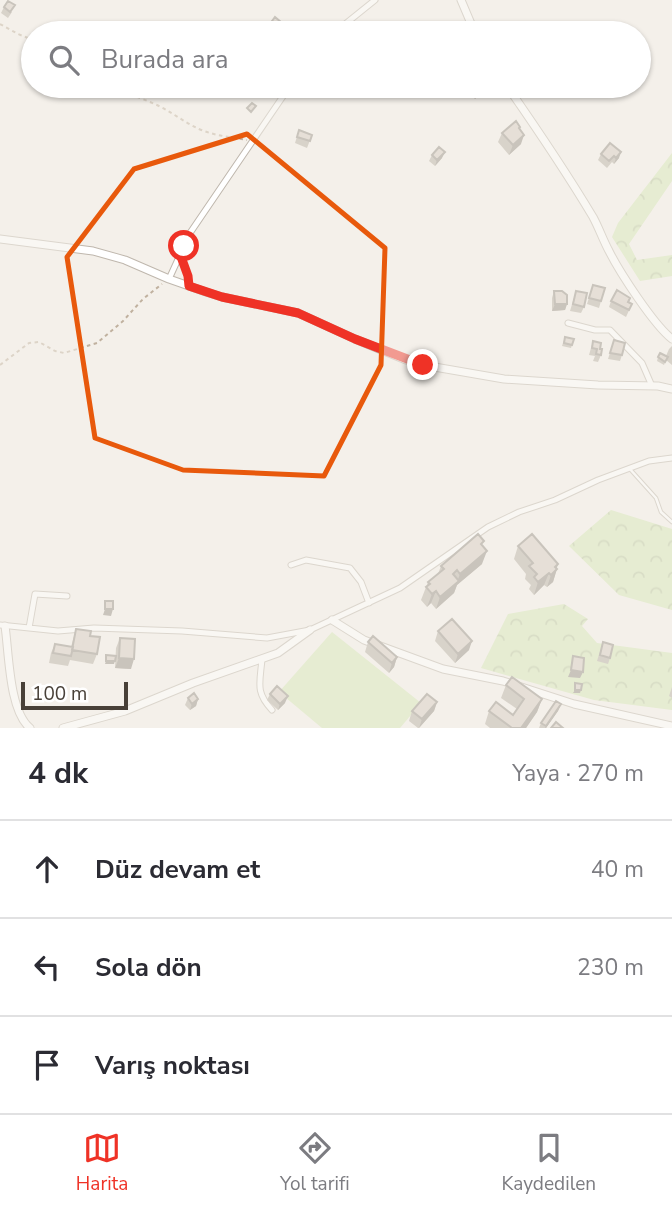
<!DOCTYPE html>
<html lang="tr">
<head>
<meta charset="utf-8">
<style>
	:root { --surface:#fff; --page:#f7f7f7; --text:#2b2b33; --muted:#7c7c81; --line:#e1e1e2; --accent:#ef3226 }
	body { margin:0; font-family:"Nunito Sans",sans-serif; background:var(--page); color:var(--text) }
	.scale { position:absolute; left:21px; bottom:18px; width:107px; box-sizing:border-box; padding-left:7px; border:4px solid #484038; border-top:0; font-size:19px; line-height:24px; white-space:nowrap; color:#484038; -webkit-text-stroke:5px #fff; paint-order:stroke }
	.stop { position:absolute; width:21px; height:21px; margin:-16px; border:5px solid #ef3226; border-radius:50%; background:#fff }
	.stop.end { background:#ef3226; border-color:#fff; box-shadow:0 2px 7px #0008 }
	.list { margin:0; padding:0; list-style:none }
	h2 { display:flex; justify-content:space-between; align-items:center; height:91px; margin:0; padding:0 28px; font-size:30px }
	h2 small { font-size:23px; font-weight:400; color:var(--muted) }
	.list li { display:grid; grid-template-columns:46px 1fr auto; gap:21px; align-items:center; box-sizing:border-box; height:98px; padding:0 28px; border-top:2px solid var(--line) }
	.list b { display:block; font-size:26px; white-space:nowrap }
	.list em { font-size:23px; font-style:normal; color:var(--muted) }
	.icon { flex:none; width:38px; height:38px; fill:none; stroke:currentColor; stroke-width:2; stroke-linecap:round; stroke-linejoin:round }
	.map { position:relative; flex:none; width:672px; height:728px; overflow:hidden }
	.search { position:absolute; background:var(--surface); box-shadow:0 2px 5px #0004; left:21px; right:21px; top:21px; height:77px; display:flex; align-items:center; gap:18px; box-sizing:border-box; padding:0 24px; border-radius:38px; color:var(--muted); font-size:26px }
	.sheet { height:385px; background:var(--surface) }
	nav { display:flex; justify-content:space-around; align-items:center; box-sizing:border-box; height:98px; border-top:2px solid var(--line); background:var(--surface); font-size:19px; color:var(--muted) }
	nav a { display:grid; justify-items:center; gap:4px }
	nav .on { color:var(--accent) }
	.map>svg:first-child { display:block }
	.green { fill:#d4e6b5 }
	.forest { fill:url(#forest-crowns) }
	.lines { fill:none; stroke-linecap:round; stroke-linejoin:round }
	.service-casing { stroke:#bfb7ad; stroke-width:4.5 }
	.minor-casing { stroke:#bfb7ad; stroke-width:7 }
	.tertiary-casing { stroke:#bfb7ad; stroke-width:9 }
	.path { stroke:#c0b19f; stroke-width:2; stroke-dasharray:3.5 3.5; stroke-linecap:butt }
	.service { stroke:#fff; stroke-width:2.5 }
	.minor { stroke:#fff; stroke-width:5 }
	.tertiary { stroke:#fff; stroke-width:7 }
	.wall { fill:#b7afa5 }
	.shaded-wall { fill:#958e86 }
	.building { fill:#d5cbc0; stroke:#958e86; stroke-width:2 }
	.route { stroke:#ef3226; stroke-width:9 }
	.marked { fill:none; stroke:#e8590c; stroke-width:5; stroke-linejoin:round }
</style>
</head>
<body>
<div class="map">
<svg width="672" height="728" viewBox="0 0 672 728">
	<defs>
		<pattern id="forest-crowns" width="20" height="18" patternUnits="userSpaceOnUse" patternTransform="scale(1.75)"><rect width="20" height="18" fill="#d4e6b5"/><path d="M2 6a3 3 0 1 1 6 0M12 15a3 3 0 1 1 6 0" fill="none" stroke="#b8c69c"/></pattern>
	</defs>
	<rect width="100%" height="100%" fill="#f4f0ea"/>
	<path class="green" d="M332,632L421,703L400,728H322L279,692Z"/>
	<path class="forest" d="M672,153V181L629,244L637,260L672,255V276L640,281L612,237L618,223Z
		M611,510L672,529V610L619,595L569,546Z
		M564,604L588,619L582,626L597,643L672,653V710L594,700L481,668L508,614Z"/>
	<g class="lines">
		<g class="service-casing">
			<path id="service" d="M629,468L656,498L661,512L672,522"/>
		</g>
		<g class="minor-casing">
			<path id="minor" d="M334,33L375,0
				M180,254L188,276L189,286
				M169,279L190,233L290,86
				M568,323L595,330H610L642,363L652,386
				M291,565L306,560L350,568L361,582L369,603
				M0,625L58,631L94,628L182,631L267,638L310,630L400,588L488,527L519,512L555,500L598,480L649,461L672,458
				M29,628L35,594L67,596
				M262,659C260,683 255,692 272,710"/>
		</g>
		<g class="tertiary-casing">
			<path id="tertiary" d="M461,0L475,33
				M507,86C537,129 566,172 593,217C599,228 603,240 609,251C620,273 654,325 672,339
				M0,239L93,251L125,260L169,279L206,292L222,297L298,313L355,339L406,360L423,365L504,379L598,385L658,386L672,389
				M332,620L364,640L443,669L503,681L574,704L672,726
				M5,626C9,653 9,711 30,728
				M63,728L125,711L193,683L278,653L310,630"/>
		</g>
		<path class="path" d="M0,24L18,34L33,40
			M111,86C127,94 145,99 161,107C174,114 186,123 199,129C215,136 231,137 247,140
			M0,365L29,343L39,342L55,351L64,353L97,343L123,321L143,299L162,284"/>
		<use href="#service" class="service"/>
		<use href="#minor" class="minor"/>
		<use href="#tertiary" class="tertiary"/>
	</g>
	<path class="wall" d="M4,7L12,12L8,18L1,13Z
		M272,21L282,23L278,30L271,24Z
		M464,86H489L487,91L481,98L479,95L475,99L463,88Z
		M519,129L521,144L509,155L498,142L502,133Z
		M299,130L312,135L307,148L295,143Z
		M610,143L619,158L614,164L612,162L607,168L598,160L601,154Z
		M432,155L442,158L435,166L429,161Z
		M593,285L601,301L599,308L587,304Z
		M554,291L567,304L565,310L552,311V298Z
		M576,291L584,307L581,313L570,311Z
		M630,298L629,302L632,304L626,317L609,307L611,301Z
		M565,337L574,339L571,348L562,346Z
		M614,340L622,355L620,361L608,359Z
		M593,341L600,349L601,355L598,362L593,361L595,356L589,355Z
		M672,346V365L666,360L664,365L657,361L658,357L666,356L669,349Z
		M482,546V564L457,585L454,593L436,609L431,603L427,607L421,600L428,582L438,574L441,566Z
		M518,546L558,564L553,582L547,587L544,585L534,595L529,589L531,585L525,579L526,574L514,559Z
		M76,629L90,636L97,654L93,664L70,660L68,666L49,663L51,653L55,644L71,647Z
		M438,631L469,650L455,663L435,641Z
		M120,638L131,669L115,668L116,648Z
		M368,642L397,657L394,667L389,673L365,652Z
		M603,642L610,658L608,664L597,661Z
		M506,685L542,699L537,712L526,728H490L485,724L489,711L513,715L517,709L501,698Z
		M672,687V698L669,696Z
		M270,694L285,703L278,710L267,700Z
		M188,698L198,699L196,706L190,710L185,705Z
		M437,702L434,711L419,728H418L409,721L412,711Z
		M561,704L558,711L546,728H539L541,723Z"/>
	<path class="shaded-wall" d="M482,86L479,95L475,99L478,90Z
		M487,86H489L487,91L481,98L485,88Z
		M524,135L521,144L509,155L513,145Z
		M445,152L442,158L435,166L437,160Z
		M621,152L619,158L614,164L616,158Z
		M555,304H567L565,310L552,311Z
		M487,551L482,564L457,585L454,593L436,609L440,597L457,582L460,574Z
		M558,564L555,571L557,569L553,582L547,587L551,575L555,567Z
		M549,573L544,585L534,595L538,582Z
		M436,591L431,603L427,607L432,594Z
		M105,609H113L111,616L103,615Z
		M472,641L469,650L455,663L458,654Z
		M397,657L394,667L389,673L392,663Z
		M119,658L134,659L131,669L115,668Z
		M106,661H115L114,664H105Z
		M571,670L583,672L580,678L568,677Z
		M575,690H581L580,693H573Z
		M288,696L285,703L278,710L280,704Z
		M198,699L196,706L190,710L192,704Z
		M542,699L537,712L526,728H521Z
		M437,702L434,711L419,728L422,719Z
		M561,704L558,711L546,728H545Z"/>
	<path class="building" d="M8,1L15,5L10,12L4,7Z
		M275,17L282,23L279,27L272,21Z
		M474,86H482L478,90Z
		M252,103L256,106L251,112L247,108Z
		M516,121L520,127L519,128L524,135L513,145L502,133Z
		M299,130L312,135L310,141L297,137Z
		M610,143L621,152L616,158L614,156L609,161L601,154Z
		M439,147L445,152L437,160L432,155Z
		M593,285L605,288L601,301L589,298Z
		M617,290L630,298L628,302L632,304L629,310L611,301Z
		M554,291H562L567,295V304H555Z
		M576,291L587,293L584,307L573,304Z
		M565,337L574,339L572,345L564,343Z
		M614,340L625,343L622,355L610,353Z
		M593,341L601,343L600,349H602L601,355L596,354L597,349L592,348Z
		M660,353L668,357L665,362L658,357Z
		M478,534L484,541L481,544L487,551L460,574L457,570L453,574L459,581L440,597L436,591L432,594L426,587L430,584L428,582L444,569L441,566Z
		M532,534L558,564L555,567L557,569L551,575L549,573L538,582L534,577L537,574L529,566L533,563L518,546Z
		M105,601H113V609H105Z
		M452,619L472,641L458,654L438,631Z
		M76,629L91,631L90,636L100,637L97,654L72,650Z
		M373,636L397,657L392,663L368,642Z
		M120,638L135,639L134,659L119,658Z
		M603,642L613,645L610,658L600,655Z
		M55,644L73,647L71,656L53,653Z
		M106,655L116,656L115,661H106Z
		M573,656L584,658L583,672L571,670Z
		M512,677L542,699L521,728H512L489,711L496,702L513,715L524,699L506,685Z
		M575,683L582,684L581,690H575Z
		M277,686L288,696L280,704L270,694Z
		M194,693L198,699L192,704L188,698Z
		M427,694L437,702L422,719L412,711Z
		M556,701L561,704L546,726L541,723Z
		M556,722L563,728H551Z"/>
	<g class="lines">
		<path class="route" d="M184,246L180,254L188,276L189,286L222,297L298,313L355,339L423,365"/>
	</g>
	<path d="M0 0H672V728H0ZM247,134L385,248L381,365L324,476L183,470L95,438L67,257L134,169Z" fill="#f4f0ea" fill-opacity=".55" fill-rule="evenodd"/>
	<path class="marked" d="M247,134L385,248L381,365L324,476L183,470L95,438L67,257L134,169Z"/>
</svg>
<div class="scale">100 m</div>
<div class="stop" style="left:184px;top:246px"></div>
<div class="stop end" style="left:423px;top:365px"></div>
<div class="search"><svg class="icon" aria-label="search" viewBox="0 0 24 24"><circle cx="10" cy="10" r="6"/><path d="M15 15l6 6"/></svg>Burada ara</div>
</div>
<section class="sheet">
<h2>4 dk<small>Yaya · 270 m</small></h2>
<ul class="list">
<li><svg class="icon" aria-label="ahead" viewBox="0 0 24 24"><path d="M12 20V5M6 11l6-6 6 6"/></svg><div><b>Düz devam et</b></div><em>40 m</em></li>
<li><svg class="icon" aria-label="left" viewBox="0 0 24 24"><path d="M17 20v-9H6M10 6l-5 5 5 5"/></svg><div><b>Sola dön</b></div><em>230 m</em></li>
<li><svg class="icon" aria-label="arrive" viewBox="0 0 24 24"><path d="M6 21V4h12l-3 4 3 4H6"/></svg><div><b>Varış noktası</b></div></li>
</ul>
</section>
<nav>
<a class="on"><svg class="icon" aria-label="map" viewBox="0 0 24 24"><path d="M3 6l6-2 6 2 6-2v14l-6 2-6-2-6 2zM9 4v14M15 6v14"/></svg>Harita</a>
<a><svg class="icon" aria-label="directions" viewBox="0 0 24 24"><path d="M12 3l9 9-9 9-9-9zM9 14v-3h6M13 9l2 2-2 2"/></svg>Yol tarifi</a>
<a><svg class="icon" aria-label="saved" viewBox="0 0 24 24"><path d="M7 4h10v16l-5-4-5 4z"/></svg>Kaydedilen</a>
</nav>
</body>
</html>
